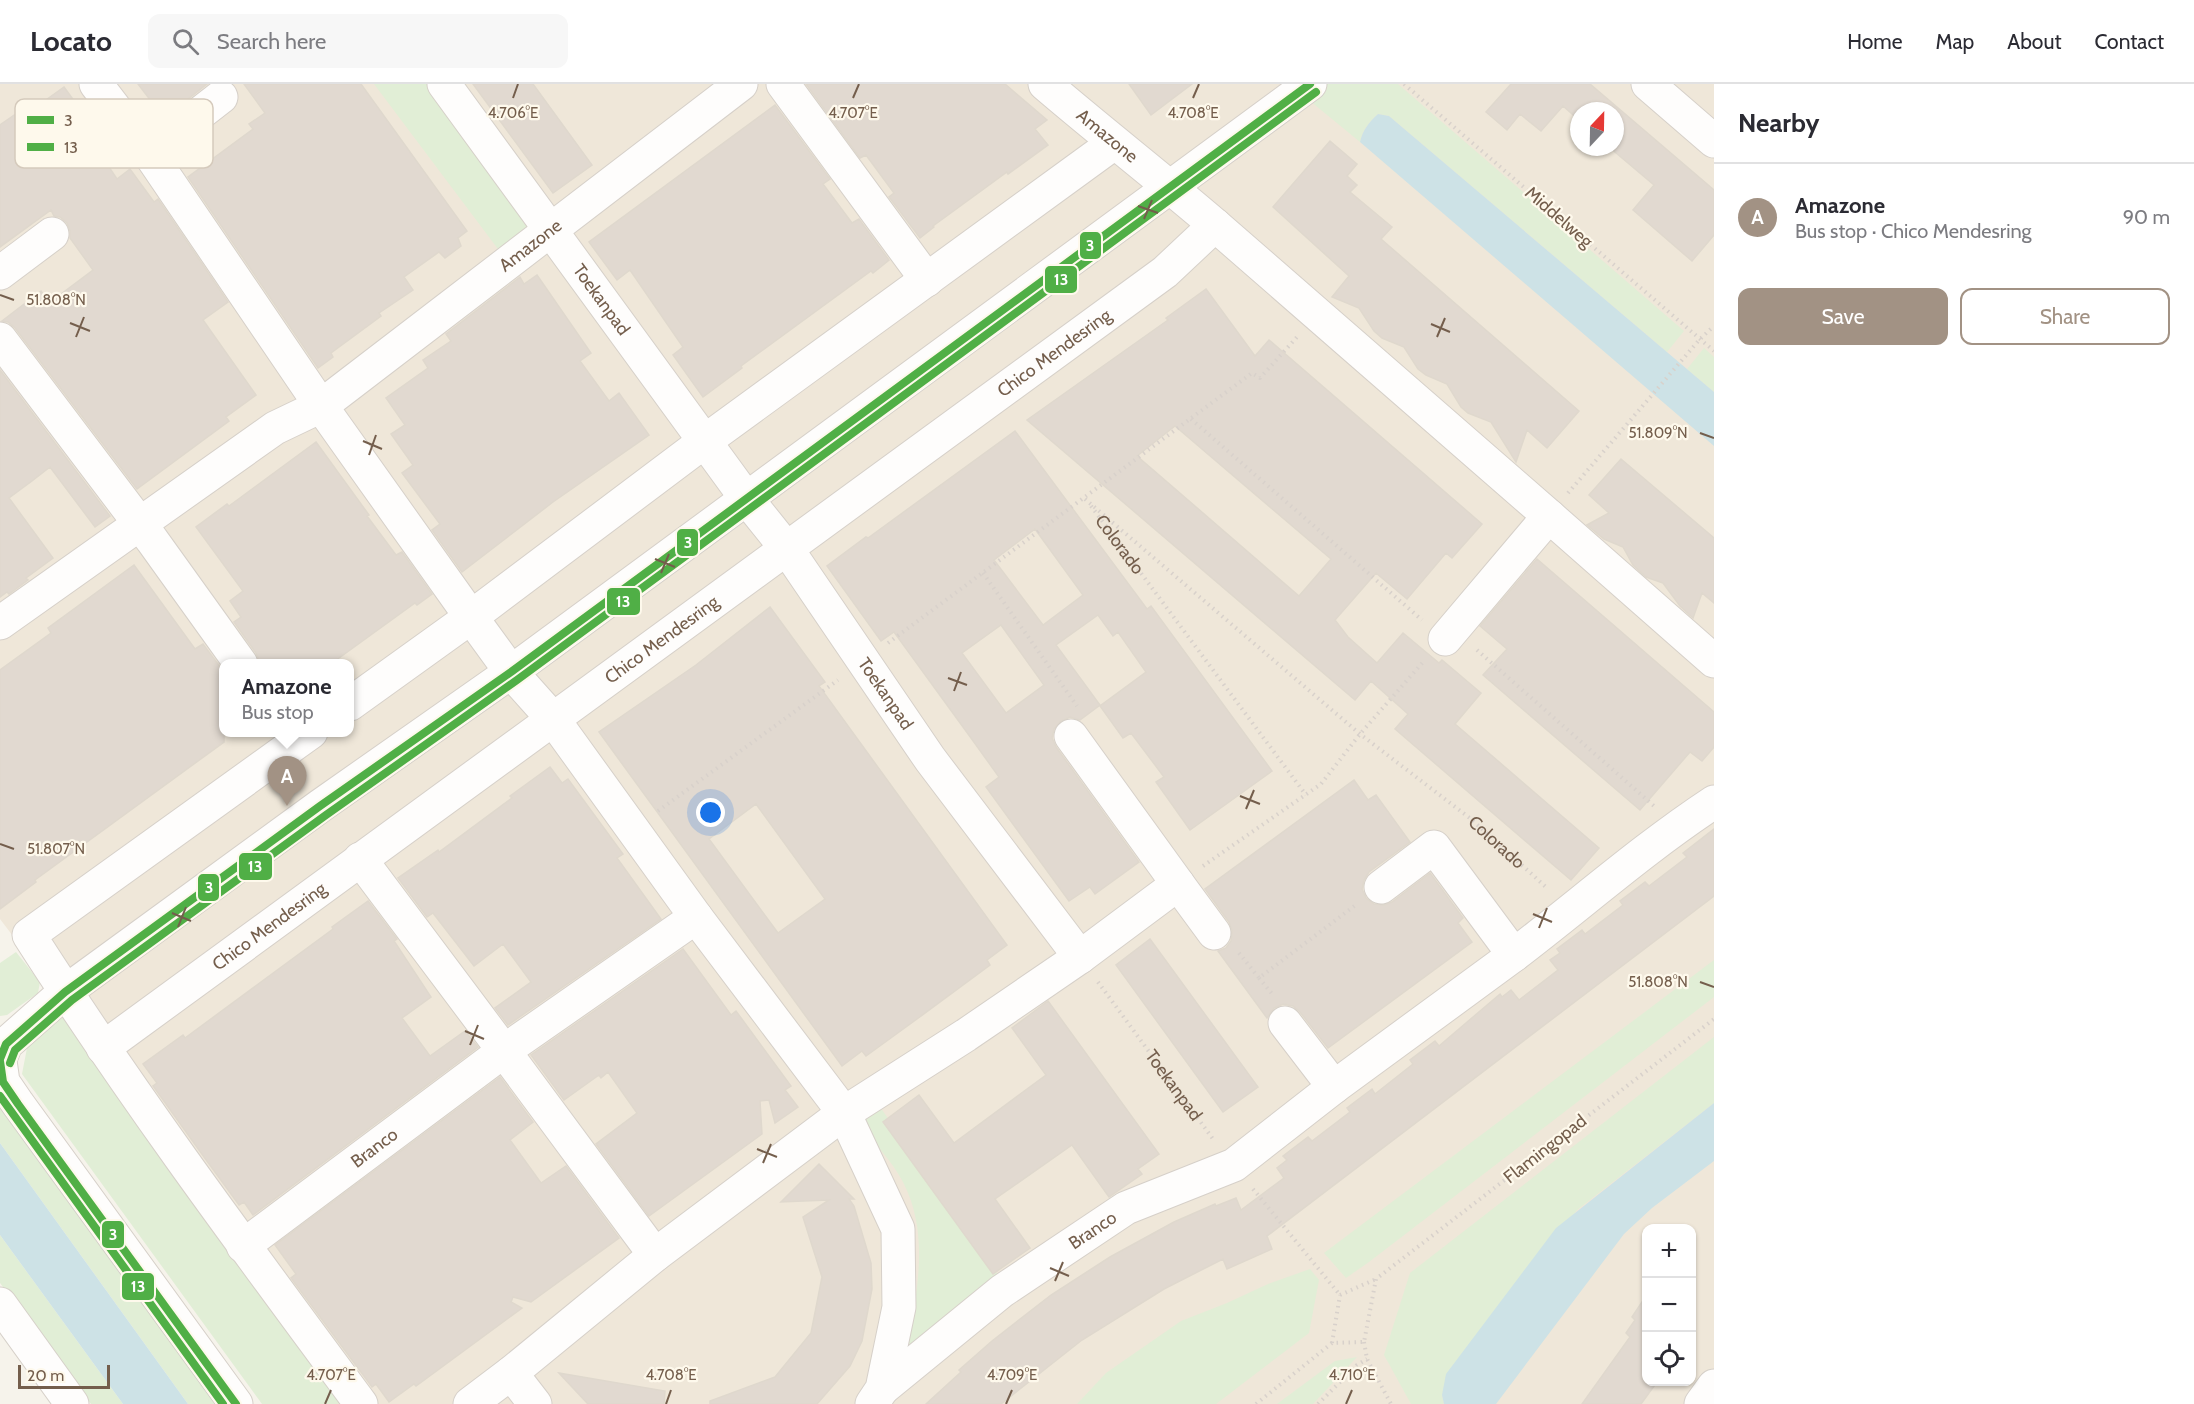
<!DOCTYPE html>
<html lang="en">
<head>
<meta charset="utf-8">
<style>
	:root { --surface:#fff; --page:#f7f7f7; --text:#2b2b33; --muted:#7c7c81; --line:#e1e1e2; --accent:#a29284 }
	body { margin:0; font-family:Cabin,sans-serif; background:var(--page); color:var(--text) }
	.controls { position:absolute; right:18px; bottom:18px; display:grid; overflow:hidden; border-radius:12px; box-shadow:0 2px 4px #0004 }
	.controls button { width:54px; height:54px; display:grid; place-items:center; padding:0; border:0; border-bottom:2px solid var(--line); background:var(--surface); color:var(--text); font:30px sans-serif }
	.compass { position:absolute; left:1570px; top:18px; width:54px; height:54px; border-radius:50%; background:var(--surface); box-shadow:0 2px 4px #0004; rotate:22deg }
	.scale { position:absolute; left:18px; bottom:15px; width:92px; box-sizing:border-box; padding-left:6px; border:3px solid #745e4c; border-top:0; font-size:16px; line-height:21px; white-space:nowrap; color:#745e4c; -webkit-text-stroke:4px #fef9ec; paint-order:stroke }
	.you { position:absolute; left:711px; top:729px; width:21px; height:21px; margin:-15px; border:4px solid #fff; border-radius:50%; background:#1a73e8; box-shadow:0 0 0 9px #1a73e833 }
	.badge { display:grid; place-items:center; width:39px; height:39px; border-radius:50%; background:var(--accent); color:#fff; font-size:20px; font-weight:700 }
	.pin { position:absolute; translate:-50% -50px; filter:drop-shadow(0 2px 3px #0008) }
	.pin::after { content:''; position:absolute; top:32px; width:21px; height:18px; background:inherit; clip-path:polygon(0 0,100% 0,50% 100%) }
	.popup { position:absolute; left:219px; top:575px; width:135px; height:78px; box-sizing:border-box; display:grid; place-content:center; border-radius:12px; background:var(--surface); filter:drop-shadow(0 2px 4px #0005); font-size:20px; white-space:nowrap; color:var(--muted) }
	.popup b { font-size:22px; color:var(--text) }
	.popup::after { content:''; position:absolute; left:50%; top:100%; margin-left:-12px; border:12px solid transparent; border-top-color:var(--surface) }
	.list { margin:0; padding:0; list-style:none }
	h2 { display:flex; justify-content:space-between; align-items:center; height:78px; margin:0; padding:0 24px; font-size:26px }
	h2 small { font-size:20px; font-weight:400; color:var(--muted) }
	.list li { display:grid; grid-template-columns:39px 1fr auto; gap:18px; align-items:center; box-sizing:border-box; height:108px; padding:0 24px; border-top:2px solid var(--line) }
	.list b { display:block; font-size:22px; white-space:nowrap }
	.list p { margin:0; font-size:20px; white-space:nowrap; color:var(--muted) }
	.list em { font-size:20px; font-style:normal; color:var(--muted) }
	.actions { display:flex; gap:12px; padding:18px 24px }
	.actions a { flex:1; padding:14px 0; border:2px solid var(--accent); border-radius:12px; text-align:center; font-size:21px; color:var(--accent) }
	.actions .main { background:var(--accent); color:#fff }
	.icon { flex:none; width:33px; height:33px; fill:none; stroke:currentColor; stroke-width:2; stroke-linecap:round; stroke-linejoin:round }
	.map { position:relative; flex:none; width:1714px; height:1320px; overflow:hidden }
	header { display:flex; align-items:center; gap:36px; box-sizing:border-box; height:84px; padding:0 30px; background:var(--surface); border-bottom:2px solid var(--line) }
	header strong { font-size:28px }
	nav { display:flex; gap:33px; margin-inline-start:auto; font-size:21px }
	.search { width:420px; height:54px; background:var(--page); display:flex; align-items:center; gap:15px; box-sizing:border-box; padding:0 21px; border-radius:12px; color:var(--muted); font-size:22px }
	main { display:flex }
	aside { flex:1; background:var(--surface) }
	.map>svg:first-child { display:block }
	.residential { fill:#efe7d9; fill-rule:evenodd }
	.green { fill:#e1eed6 }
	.water { fill:#cde2e6 }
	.building { fill:#e1d9d0; stroke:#dfd8cd; stroke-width:1.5; fill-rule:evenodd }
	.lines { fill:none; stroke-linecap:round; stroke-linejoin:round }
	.minor-casing { stroke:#d6d0c9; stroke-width:35 }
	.path { stroke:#d8d1cb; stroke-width:4; stroke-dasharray:1.5 4.5; stroke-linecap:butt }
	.minor { stroke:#fefdfc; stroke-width:33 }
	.bus-1-casing { stroke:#fef9ec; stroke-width:12 }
	.bus-2-casing { stroke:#fef9ec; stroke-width:12 }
	.bus-1 { stroke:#50af46; stroke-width:8 }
	.bus-2 { stroke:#50af46; stroke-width:8 }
	.ticks { fill:none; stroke:#745e4c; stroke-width:2 }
	.labels { text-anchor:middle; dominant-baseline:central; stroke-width:4.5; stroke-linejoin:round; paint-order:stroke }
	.street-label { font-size:18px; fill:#745e4c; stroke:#fef9ec }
	.key { fill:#fef9ec; stroke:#d5cabc; stroke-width:1.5 }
	.key-label { font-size:16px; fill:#745e4c }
	.ticks-label { font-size:15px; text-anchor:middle; fill:#745e4c; stroke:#fef9ec; stroke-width:4.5; stroke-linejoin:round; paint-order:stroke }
	.line-badge { stroke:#fef9ec; stroke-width:2 }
	.badge-label { font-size:16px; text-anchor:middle; font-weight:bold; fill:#fff }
</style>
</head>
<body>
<header>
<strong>Locato</strong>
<div class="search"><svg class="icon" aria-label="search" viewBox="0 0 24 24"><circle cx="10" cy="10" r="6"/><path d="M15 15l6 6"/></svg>Search here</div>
<nav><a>Home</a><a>Map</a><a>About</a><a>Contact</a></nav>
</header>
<main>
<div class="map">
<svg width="1714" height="1320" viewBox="0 0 1714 1320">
	<rect width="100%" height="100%" fill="#f6f3eb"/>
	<path class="residential" d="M0,0H1714V1320H368L0,835ZM1579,27H1615V63H1579ZM224,580H350V648H224ZM1646,1144H1692V1298H1646Z"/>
	<path class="green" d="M374,0H430L537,142L501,169Z
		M1321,0H1398L1684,247L1667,268L1389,32L1378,30C1368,39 1363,46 1360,58L1304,12Z
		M1704,264L1714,273V308L1687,285Z
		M16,868L40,898L38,909L7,931L0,932V879Z
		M1714,876V913L1369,1178L1346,1194L1324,1169Z
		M64,932L347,1320H262L22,990L27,964Z
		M1714,953V1019L1577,1126L1442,1311L1444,1320H1411L1384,1271L1410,1189Z
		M0,1020L218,1320H188L0,1059Z
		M880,1023L1001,1195L906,1269C916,1213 931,1152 903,1098C892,1077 873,1058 859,1039Z
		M0,1151L123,1320H91L0,1199Z
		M1310,1185L1319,1196L1309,1249L1216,1320H1077L1106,1289L1181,1237L1227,1219L1268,1200Z
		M1357,1273L1313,1320H1277L1335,1277Z"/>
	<path class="water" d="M1378,30L1389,32L1714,308V362L1360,58C1363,46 1368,39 1378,30Z
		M1714,1019V1077L1652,1124L1624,1150L1496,1320H1444L1442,1311L1446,1290L1556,1144Z
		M0,1059L188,1320H123L0,1151Z"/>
	<path class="building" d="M138,0H207L164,34Z
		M244,0H361L467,147L458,154L461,162L445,174L439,168L404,193L413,206L379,229L381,232L331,269L333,273L318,284L188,93L253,45L249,40L265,29Z
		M473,0H533L592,81L553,109Z
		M806,0H1005L1047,36L1035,45L1048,61L1008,90L1007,88L933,142L934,143L920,154L889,113L894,109L866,71L860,74Z
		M1129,0H1192L1151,31Z
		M1511,0H1590L1714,106V151L1692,177L1633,126L1654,101L1609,63H1615V27H1579V36L1563,22L1541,47L1520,30L1507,46L1486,28Z
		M64,3L96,47L89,53L117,95L130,85L154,118L158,115L228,218L203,236L256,311L226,333L229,337L137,405L15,244L8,238L2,237L41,207L49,219L93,186L70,154V147L67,139L60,133L54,132L51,126L0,163V41L33,18L36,23Z
		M775,21L830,95L823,100L852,139L859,135L889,176L873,189L871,187L741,282L742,284L703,313L673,271L683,263L630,186L617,196L589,158Z
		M1330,57L1357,80L1347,92L1357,101L1350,108L1392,143L1381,155L1579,327L1547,364L1527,346L1516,378L1491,338L1468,329L1461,323L1447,300L1426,291L1418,285L1404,263L1382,254L1374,247L1359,224L1332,213L1349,192L1273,123Z
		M537,191L591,269L580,277L609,317L619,309L649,351L553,418L462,488L432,446L440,440L402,389L413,381L391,350L405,341L386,314L428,284L423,276L451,257L446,250L520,193L524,200Z
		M1206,205L1255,272L1269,256L1482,440L1452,474L1446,469L1407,515L1376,489L1335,536L1348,553L1377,579L1403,549L1439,579L1442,576L1481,609L1455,640L1599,764L1571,796L1395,645L1408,630L1371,597L1355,616L1027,336L1168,236L1166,234ZM1175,342L1331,475L1299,512L1137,372Z
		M0,286L110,432L95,443L50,383L32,397L9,414L53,474L26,494L28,496L9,510L7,508L0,513Z
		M1015,347L1147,525L1151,522L1272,687L1190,746L1156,698L1164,693L1131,649L1123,654L1100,622L1146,588L1118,548L1113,552L1098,531L1056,561L1100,621L1080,636L1070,633L1061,637L1054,645L1052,654L1056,663L1139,778L1095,810L1090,803L1069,817L986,703L999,693L971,654L894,548L881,557L827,482L866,453L868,454ZM1035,445L1083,511L1043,541L994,476ZM1001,541L1044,601L1006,629L962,569Z
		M316,358L369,431L367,432L396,471L402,468L432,510L417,521L415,519L332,579H260L256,569L234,538L241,533L230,517L243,507L196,443L227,420L229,422Z
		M1621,375L1714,454V519L1702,509L1693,534L1680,522L1663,499L1646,493L1633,481L1623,463L1604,455L1587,441L1609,429L1589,411Z
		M1537,475L1714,628V663L1702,677L1690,668L1640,726L1483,591L1507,565L1480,542Z
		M134,481L195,565L203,560L224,588V658L35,796L36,798L0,825V586L51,549L48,544Z
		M770,523L825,598L819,602L1007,861L987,876L990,881L917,935L866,972L862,967L842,982L599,648L696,581ZM756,720L825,815L778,849L709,755Z
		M550,683L562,699L568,695L623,770L617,774L661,835L508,941L495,924L531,898L503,860L474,882L433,829L427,833L398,794L438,766L439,768L512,714L510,712Z
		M1354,696L1368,716L1376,711L1410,758L1369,788L1364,796L1362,805L1366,814L1374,820L1384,821L1392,818L1430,789L1463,834L1458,839L1472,858L1328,964L1300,928L1293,922L1283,920L1274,924L1267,934L1218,867L1226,864L1231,857L1232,846L1229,838L1205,805Z
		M1714,745V812L1267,1152L1272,1165L1227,1185L1223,1175L1164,1205L1082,1256L1001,1320H926L961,1288L959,1286L992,1257L1051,1211L1110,1173L1174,1138L1215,1120L1216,1122L1236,1114L1241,1126L1284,1094L1277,1084L1287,1076L1283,1072L1308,1053L1312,1057L1350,1028L1347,1024L1372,1005L1375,1010L1413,980L1410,976L1435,957L1439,962L1500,910L1502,913L1511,906L1519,916L1558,886L1550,876L1560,869L1557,865L1582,846L1585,850L1623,821L1620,817L1645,798L1649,802L1687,773L1683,769Z
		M368,817L397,855L394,857L431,913L402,934L430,972L465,947L478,963L253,1131L244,1118L239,1121L204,1073L153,1002L157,999L143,980L183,951L185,954L333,845L332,843Z
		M1150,855L1258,1003L1223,1028L1116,881Z
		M683,865L731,931L736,927L791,1002L785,1006L798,1023L775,1039L769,1016L760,1017L762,1050L649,1132L596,1060L637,1029L608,988L601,994L599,991L564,1016L531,971Z
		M1048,917L1159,1070L1138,1085L1142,1090L1109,1113L1072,1061L995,1115L1030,1164L993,1190L883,1038L919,1011L954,1059L1046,991L1012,944Z
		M500,993L533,1038L510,1056L541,1099L566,1082L619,1154L531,1218L513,1213L511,1218L522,1224L416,1302L414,1300L389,1318L376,1300L372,1303L291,1194L296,1190L275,1161Z
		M819,1080L854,1115H849L854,1122L871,1179L872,1205L862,1257L850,1282L817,1320H710V1317L775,1293L811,1249L822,1193L803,1133L829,1116L781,1118Z
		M1644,1215L1647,1216V1298H1657L1641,1320H1582L1630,1253L1626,1249L1635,1236L1632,1233Z
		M559,1289L665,1307L664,1320H588Z"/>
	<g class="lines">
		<g class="minor-casing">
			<g id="minor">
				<path d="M96,0L149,69L221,13"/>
				<path id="s4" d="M444,0L746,414L787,465L930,675L1080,873"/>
				<path d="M783,0L927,196"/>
				<path id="s5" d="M1045,0C1101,48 1159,93 1215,141L1549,432"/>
				<path d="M1648,0L1714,57"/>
				<path d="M149,69L321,322L471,533L511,588L553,635L696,833L844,1029L898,1145L899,1223L882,1305L872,1320"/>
				<path d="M0,189L52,150"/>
				<path d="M0,255L152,456L241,580"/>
				<path id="s6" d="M0,539L275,344L321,322L741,0"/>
				<path d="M1445,555L1549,432L1714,577"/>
				<path d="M350,620L471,533L705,357L1114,59"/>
				<path d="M311,648L29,851C132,1012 247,1166 361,1320"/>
				<path d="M360,775L504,967L655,1171"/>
				<path d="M1178,800L1214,849"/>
				<path d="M1381,803L1434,763L1514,871C1581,820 1644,764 1714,718"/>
				<path d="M1285,939L1334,1003"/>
				<path id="s7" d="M103,964L1165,188L1215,141"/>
				<path d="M0,975L6,960L65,908L320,722L511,588L1310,0"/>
				<path d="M0,977L3,998L18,1020L236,1320"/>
				<path id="s8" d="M243,1162L504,967L696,833"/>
				<path d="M0,1220L72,1320"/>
				<path d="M511,1289L535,1320"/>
				<path id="s9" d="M882,1305L1002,1207L1126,1124L1234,1081L1334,1003L1514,871"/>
				<path d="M470,1320L511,1289L655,1171L844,1029L966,951L1080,873L1178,800L1071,652"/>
				<path d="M1701,1320L1714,1302"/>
			</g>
		</g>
		<g class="path">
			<path d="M1404,0L1714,267"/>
			<path d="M1191,335L1422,536"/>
			<path d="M1568,409L1700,255L1714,242"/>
			<path id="s1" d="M1085,415L1360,650L1471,735L1547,804"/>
			<path id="s2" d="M1091,422L1306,711"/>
			<path d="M983,489L1077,622"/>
			<path d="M888,559L1252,289L1260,294L1297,253"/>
			<path d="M1477,566L1654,722"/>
			<path d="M658,727L838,596"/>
			<path d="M1203,782L1321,700L1360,650L1424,577"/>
			<path d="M1239,869L1259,894L1357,820"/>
			<path d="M1259,894L1273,911"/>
			<path id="s3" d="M1098,898L1213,1055"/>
			<path d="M1253,1105L1340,1211"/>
			<path d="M1340,1211L1376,1195"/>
			<path d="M1364,1258L1367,1275L1391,1320"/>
			<path d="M1332,1259L1340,1211"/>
			<path d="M1256,1320L1332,1259L1364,1258L1376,1195L1714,935"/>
			<path d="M1318,1320L1357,1281L1367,1275"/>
		</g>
		<use href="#minor" class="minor"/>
		<g class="bus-1-casing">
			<path id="bus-1" d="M0,975L6,960L65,908L320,722L511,588L1310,0
				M0,977L3,998L18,1020L236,1320"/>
		</g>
		<g class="bus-2-casing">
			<path id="bus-2" d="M10,979L15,966L72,916L326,731L517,596L1316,8
				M0,1012L223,1320"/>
		</g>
		<use href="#bus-1" class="bus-1"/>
		<use href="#bus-2" class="bus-2"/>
	</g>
	<path class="ticks" d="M513,14L518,0M853,14L859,0M1193,14L1199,0M1138,122L1158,129M1144,135L1152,116M0,211L14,216M70,239L90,247M1431,240L1450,248M76,253L84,233M1437,253L1445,234M1700,349L1714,354M363,357L382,365M369,371L376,351M655,475L675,483M661,489L669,470M948,594L967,601M954,607L961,588M1240,712L1260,720M1246,725L1254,706M0,760L14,765M172,829L191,837M1533,830L1552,838M178,843L186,823M1539,844L1547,824M1700,898L1714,903M465,947L484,955M470,961L478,941M757,1065L777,1073M763,1079L771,1060M1050,1184L1069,1192M1055,1197L1063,1178M325,1320L331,1306M666,1320L671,1306M1006,1320L1012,1306M1346,1320L1352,1306"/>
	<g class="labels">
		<g class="street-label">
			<text stroke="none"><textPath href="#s5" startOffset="81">Amazone</textPath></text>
			<text transform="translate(1559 133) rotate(41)">Middelweg</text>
			<text stroke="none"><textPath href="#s6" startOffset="652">Amazone</textPath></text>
			<text stroke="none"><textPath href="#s4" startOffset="267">Toekanpad</textPath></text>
			<text stroke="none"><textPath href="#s7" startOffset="1178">Chico Mendesring</textPath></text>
			<text stroke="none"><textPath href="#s2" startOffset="48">Colorado</textPath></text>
			<text stroke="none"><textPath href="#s7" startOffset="692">Chico Mendesring</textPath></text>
			<text stroke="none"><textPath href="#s4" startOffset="753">Toekanpad</textPath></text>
			<text stroke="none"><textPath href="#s1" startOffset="536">Colorado</textPath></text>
			<text stroke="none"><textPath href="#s7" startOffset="206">Chico Mendesring</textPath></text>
			<text stroke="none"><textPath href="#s3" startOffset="128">Toekanpad</textPath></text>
			<text stroke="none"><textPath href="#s8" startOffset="164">Branco</textPath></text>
			<text transform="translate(1545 1065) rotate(-38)">Flamingopad</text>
			<text stroke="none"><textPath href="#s9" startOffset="264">Branco</textPath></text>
		</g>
	</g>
	<rect x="15" y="15" width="198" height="69" rx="9" class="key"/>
	<rect x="27" y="32" width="27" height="8" fill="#50af46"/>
	<rect x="27" y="59" width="27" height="8" fill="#50af46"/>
	<g class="key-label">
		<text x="64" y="42">3</text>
		<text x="64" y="69">13</text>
	</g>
	<g class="ticks-label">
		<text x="853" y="34">4.707°E</text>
		<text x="1193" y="34">4.708°E</text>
		<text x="513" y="34">4.706°E</text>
		<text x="56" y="221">51.808°N</text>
		<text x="1658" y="354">51.809°N</text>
		<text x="56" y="770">51.807°N</text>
		<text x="1658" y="903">51.808°N</text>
		<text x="331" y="1296">4.707°E</text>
		<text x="671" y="1296">4.708°E</text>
		<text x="1012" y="1296">4.709°E</text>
		<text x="1352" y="1296">4.710°E</text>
	</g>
	<g class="line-badge">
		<rect x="1079" y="147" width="23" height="29" rx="6" fill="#50af46"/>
		<rect x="1044" y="181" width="34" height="29" rx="6" fill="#50af46"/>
		<rect x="676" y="444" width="23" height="29" rx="6" fill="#50af46"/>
		<rect x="606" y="503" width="35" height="29" rx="6" fill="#50af46"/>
		<rect x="238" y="768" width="35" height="29" rx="6" fill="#50af46"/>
		<rect x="197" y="789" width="23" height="29" rx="6" fill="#50af46"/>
		<rect x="101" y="1136" width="24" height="29" rx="6" fill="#50af46"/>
		<rect x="121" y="1188" width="34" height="29" rx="6" fill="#50af46"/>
	</g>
	<g class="badge-label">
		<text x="1090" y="167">3</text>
		<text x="1061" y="201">13</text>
		<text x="688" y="464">3</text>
		<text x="623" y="523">13</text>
		<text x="255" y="788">13</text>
		<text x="209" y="809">3</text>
		<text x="113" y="1156">3</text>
		<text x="138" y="1208">13</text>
	</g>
</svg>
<div class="controls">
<button>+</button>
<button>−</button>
<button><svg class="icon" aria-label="locate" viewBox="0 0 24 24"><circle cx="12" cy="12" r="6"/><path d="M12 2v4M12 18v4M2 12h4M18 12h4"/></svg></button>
</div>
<svg class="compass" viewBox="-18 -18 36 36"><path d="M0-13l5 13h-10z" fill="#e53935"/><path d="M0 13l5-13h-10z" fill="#7c7c81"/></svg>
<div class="scale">20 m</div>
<div class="you"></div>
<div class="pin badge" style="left:287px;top:722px">A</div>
<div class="popup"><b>Amazone</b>Bus stop</div>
</div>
<aside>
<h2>Nearby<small></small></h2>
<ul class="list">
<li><span class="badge">A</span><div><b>Amazone</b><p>Bus stop · Chico Mendesring</p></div><em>90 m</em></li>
</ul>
<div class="actions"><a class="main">Save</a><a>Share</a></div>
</aside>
</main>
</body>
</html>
